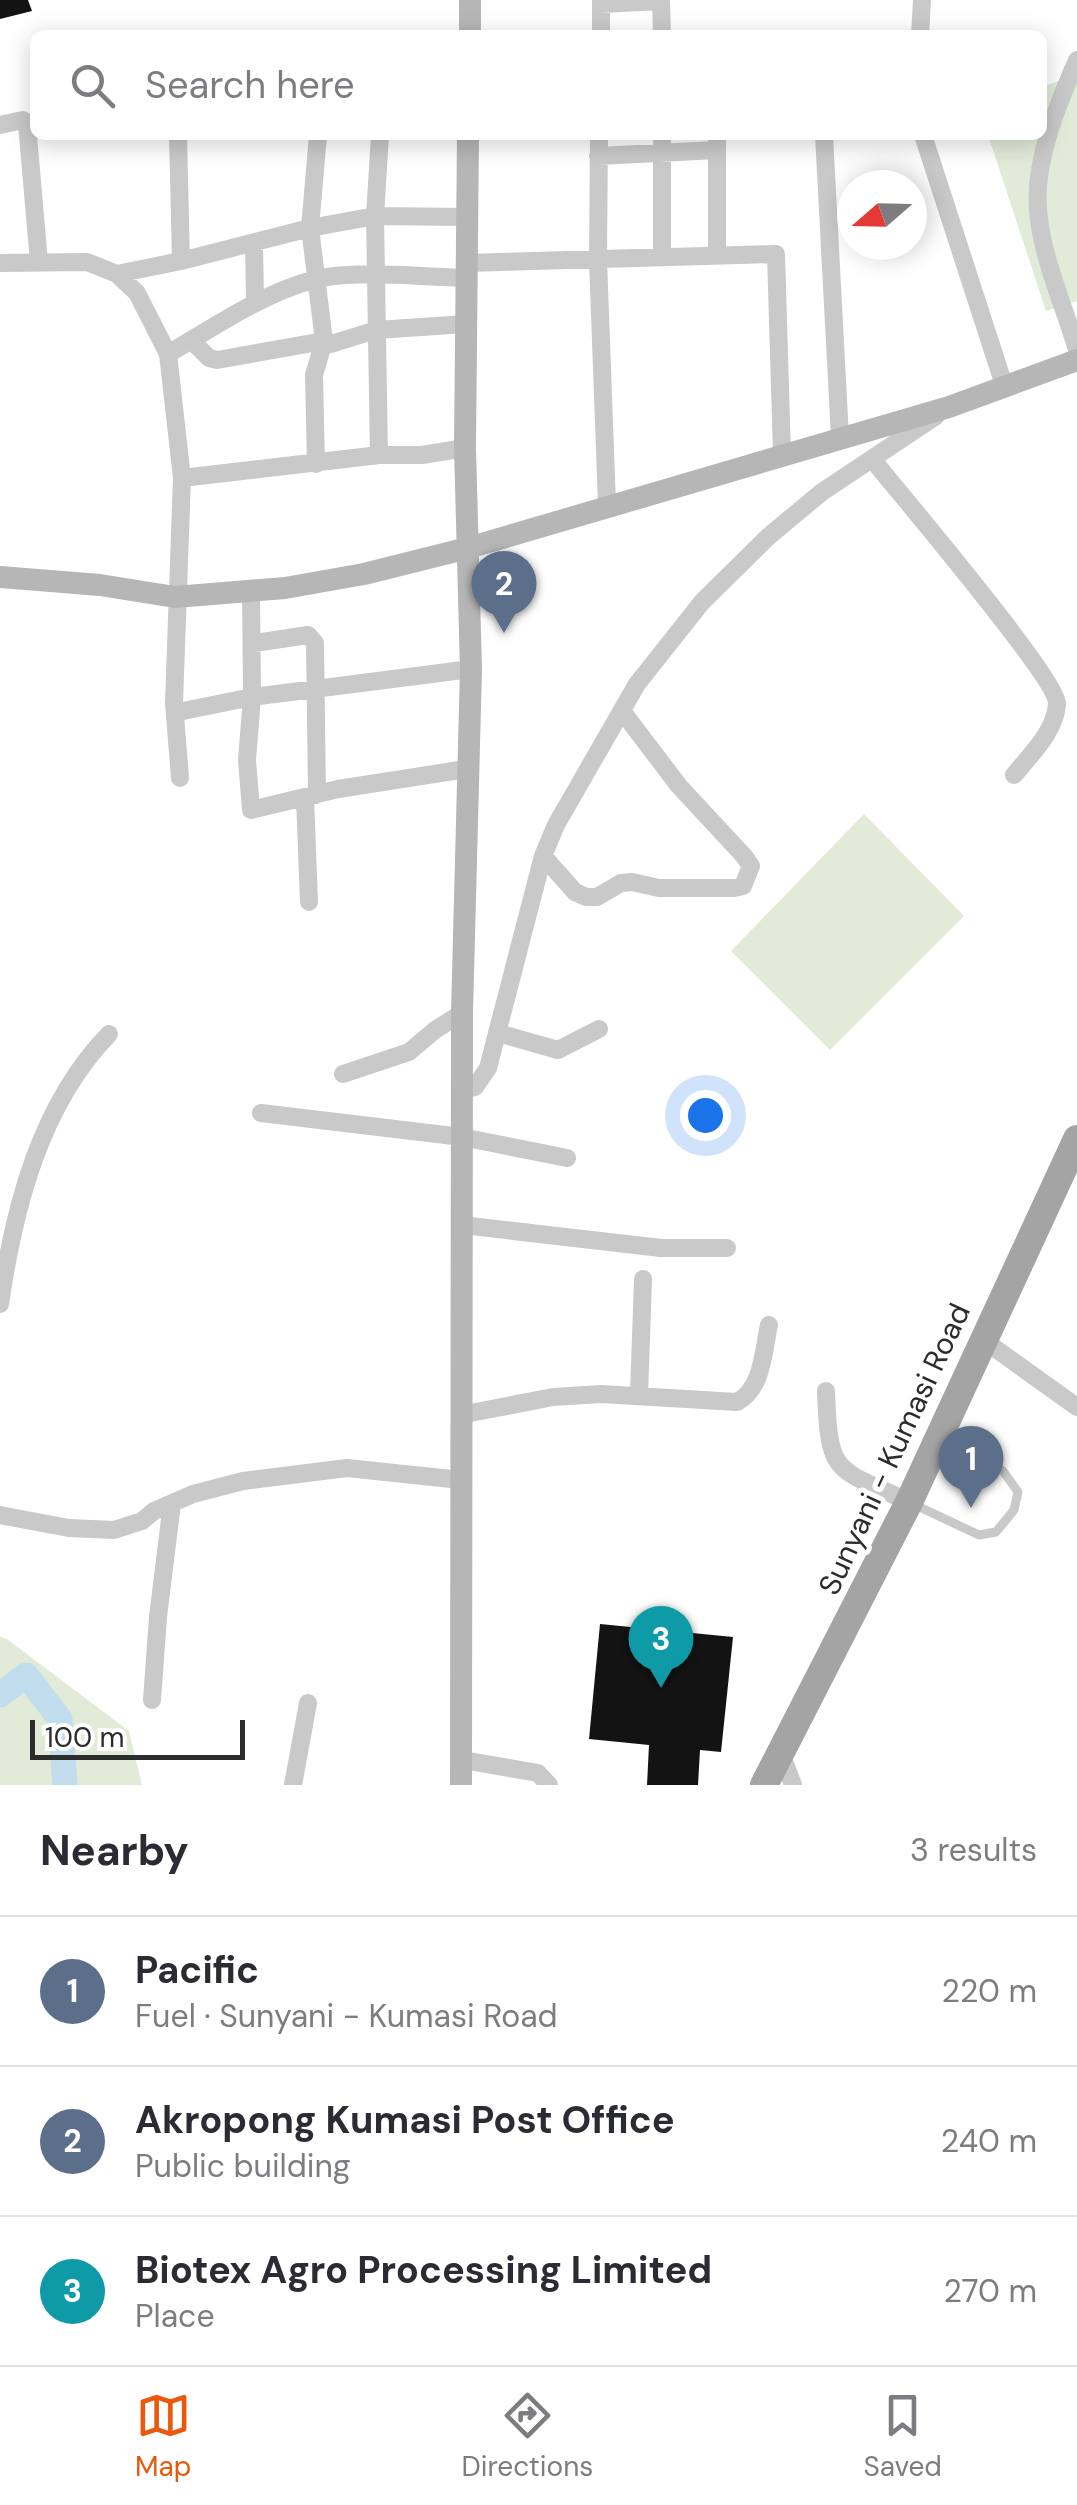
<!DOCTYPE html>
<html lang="en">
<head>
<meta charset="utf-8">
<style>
	:root { --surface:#fff; --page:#f7f7f7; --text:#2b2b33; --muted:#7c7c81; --line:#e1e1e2; --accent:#ea580c }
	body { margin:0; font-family:"DM Sans",sans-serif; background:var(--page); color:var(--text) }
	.compass { position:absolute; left:837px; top:170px; width:90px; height:90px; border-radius:50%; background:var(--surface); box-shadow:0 5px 25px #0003; rotate:250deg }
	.scale { position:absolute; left:30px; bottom:25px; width:215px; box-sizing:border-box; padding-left:10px; border:5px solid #2c2c2c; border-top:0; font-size:28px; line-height:35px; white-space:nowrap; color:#2c2c2c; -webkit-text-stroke:8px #fff; paint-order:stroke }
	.you { position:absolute; left:705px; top:1115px; width:35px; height:35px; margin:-25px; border:8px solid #fff; border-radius:50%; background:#1a73e8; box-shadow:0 0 0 15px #1a73e833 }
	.badge { display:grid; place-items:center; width:65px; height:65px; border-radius:50%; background:var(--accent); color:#fff; font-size:32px; font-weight:700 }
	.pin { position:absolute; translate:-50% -82px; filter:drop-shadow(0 2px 5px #0008) }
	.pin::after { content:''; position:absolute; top:52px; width:35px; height:30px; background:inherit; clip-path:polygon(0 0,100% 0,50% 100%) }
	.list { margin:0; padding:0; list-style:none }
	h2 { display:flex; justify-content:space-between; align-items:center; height:130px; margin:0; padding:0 40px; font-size:42px }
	h2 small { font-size:32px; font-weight:400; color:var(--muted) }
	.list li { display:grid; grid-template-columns:65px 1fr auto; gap:30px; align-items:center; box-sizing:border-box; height:150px; padding:0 40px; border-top:2px solid var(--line) }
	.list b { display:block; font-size:38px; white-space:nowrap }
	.list p { margin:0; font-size:32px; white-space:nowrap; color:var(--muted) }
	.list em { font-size:32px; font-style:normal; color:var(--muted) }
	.icon { flex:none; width:55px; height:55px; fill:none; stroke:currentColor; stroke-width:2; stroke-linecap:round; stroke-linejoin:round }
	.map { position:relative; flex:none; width:1077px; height:1785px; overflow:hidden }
	.search { position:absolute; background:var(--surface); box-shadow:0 5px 25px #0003; left:30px; right:30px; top:30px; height:110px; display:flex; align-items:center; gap:25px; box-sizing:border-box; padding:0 35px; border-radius:15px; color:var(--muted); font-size:38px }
	.sheet { height:580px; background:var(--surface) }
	nav { display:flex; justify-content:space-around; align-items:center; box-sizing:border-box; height:140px; border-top:2px solid var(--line); background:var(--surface); font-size:28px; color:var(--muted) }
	nav a { display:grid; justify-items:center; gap:5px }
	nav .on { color:var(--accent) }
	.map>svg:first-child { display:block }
	.green { fill:#e2ebd8 }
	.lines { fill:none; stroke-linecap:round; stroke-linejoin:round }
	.river { stroke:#c2dded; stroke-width:25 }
	.building { fill:#131313 }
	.lane { stroke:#c9c9c9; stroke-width:9 }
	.street { stroke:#c9c9c9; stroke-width:18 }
	.secondary { stroke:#b6b6b6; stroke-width:22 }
	.primary { stroke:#a4a4a4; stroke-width:28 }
	.labels { text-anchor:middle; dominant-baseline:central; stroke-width:10; stroke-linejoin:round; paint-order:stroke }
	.street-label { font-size:30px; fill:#2c2c2c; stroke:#fff }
</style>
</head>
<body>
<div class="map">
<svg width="1077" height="1785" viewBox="0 0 1077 1785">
	<rect width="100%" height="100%" fill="#fff"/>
	<path class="green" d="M1077,74V301L1046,311L988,135H1042V87Z
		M864,814L964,916L830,1050L731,951Z
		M0,1637L7,1639L129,1731L142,1785H0Z"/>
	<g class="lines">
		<path class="river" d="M0,1695L26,1675L60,1719L65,1785"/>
	</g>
	<path class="building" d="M0,0H28L32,11L0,19Z
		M600,1624L733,1637L721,1752L700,1750L698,1785H647L649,1745L589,1739Z"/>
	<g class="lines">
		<path class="lane" d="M911,1503L979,1535L996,1532L1014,1510L1018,1492L1003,1471L945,1433"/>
		<path class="street" d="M661,0L662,35
			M601,4L661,1
			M601,35V0
			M920,35L922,0
			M1077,60C1058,104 1034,160 1038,209C1041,256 1064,305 1077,350
			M0,125L23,120L27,124L39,262
			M178,135L181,261
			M318,135L310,228L324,341L331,344L376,330L466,324
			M599,135L598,259L607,505
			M717,135V254
			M824,135L840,437
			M923,135L1004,385
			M598,156L717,150
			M254,244L255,301
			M662,257V135
			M0,263L87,262L117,274L137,293L168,354L182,478L174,703L180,778
			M467,263L776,254L782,454
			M117,274L181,261L310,228L375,216L468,217
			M191,340L209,358L217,360L324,341L314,375L316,464
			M168,354C214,327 260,295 312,280C354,269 423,277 467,278
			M379,455L375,216L380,135
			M872,459C898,491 1058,680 1057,704C1055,732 1031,754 1014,775
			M182,478L379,455H422L465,448
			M251,590L252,697L247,760L251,810L338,789L466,769
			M254,643L308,635L315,643L317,795
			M177,710L183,711L252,697L471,669
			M305,798L309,902
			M543,856L575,892L586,897H597L621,883L632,882L659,888H734L743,886L751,866L744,856L679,786L622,711
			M498,1033L558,1050L599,1029
			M343,1074L409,1052L435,1030L462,1013
			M463,1090L475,1087L488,1068L543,856L556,825L637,684L702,602L769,536L822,492L936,416
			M261,1113L462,1137L567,1158
			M462,1225L661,1248H727
			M0,1304C14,1208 40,1105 109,1034
			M982,1339L1077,1407
			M826,1391C829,1477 835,1467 909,1502
			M639,1395L643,1279
			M460,1415L553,1397L601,1394L737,1402C763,1388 763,1352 769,1325
			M0,1515L69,1528L114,1530L142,1521L154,1511L193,1494L243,1481L347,1468L461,1480
			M152,1700L158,1617L172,1503
			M781,1753L793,1785
			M463,1760L538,1773L549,1785
			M293,1785L308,1703"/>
		<path class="secondary" d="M470,35V0
			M0,577L100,585L175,597L285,588L364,574L468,548L949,407L1077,360
			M461,1785L462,1013L471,669L465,448L468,135"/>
		<path class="primary" d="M764,1785L909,1502L1077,1139"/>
	</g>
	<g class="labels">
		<g class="street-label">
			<text transform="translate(894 1449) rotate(-65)">Sunyani - Kumasi Road</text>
		</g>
	</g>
</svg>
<svg class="compass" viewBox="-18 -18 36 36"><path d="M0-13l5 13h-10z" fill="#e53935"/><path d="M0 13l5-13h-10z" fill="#7c7c81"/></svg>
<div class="scale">100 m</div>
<div class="you"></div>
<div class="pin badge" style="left:971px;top:1508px;background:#5c6f8a">1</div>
<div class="pin badge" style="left:504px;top:633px;background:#5c6f8a">2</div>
<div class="pin badge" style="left:661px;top:1688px;background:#0f9aa8">3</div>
<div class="search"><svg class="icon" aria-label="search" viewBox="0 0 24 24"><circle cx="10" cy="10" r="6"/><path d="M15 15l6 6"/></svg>Search here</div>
</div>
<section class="sheet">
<h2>Nearby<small>3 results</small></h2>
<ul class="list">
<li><span class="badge" style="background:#5c6f8a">1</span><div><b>Pacific</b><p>Fuel · Sunyani - Kumasi Road</p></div><em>220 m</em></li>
<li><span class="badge" style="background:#5c6f8a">2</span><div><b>Akropong Kumasi Post Office</b><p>Public building</p></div><em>240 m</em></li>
<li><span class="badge" style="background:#0f9aa8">3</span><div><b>Biotex Agro Processing Limited</b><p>Place</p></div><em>270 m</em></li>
</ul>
</section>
<nav>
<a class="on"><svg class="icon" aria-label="map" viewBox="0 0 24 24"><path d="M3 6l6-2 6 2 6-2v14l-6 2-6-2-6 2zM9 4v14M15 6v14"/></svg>Map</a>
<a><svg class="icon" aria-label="directions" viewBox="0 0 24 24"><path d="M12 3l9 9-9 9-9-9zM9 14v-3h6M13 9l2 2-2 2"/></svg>Directions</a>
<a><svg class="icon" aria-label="saved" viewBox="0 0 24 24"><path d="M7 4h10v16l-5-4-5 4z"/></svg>Saved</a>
</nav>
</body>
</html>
